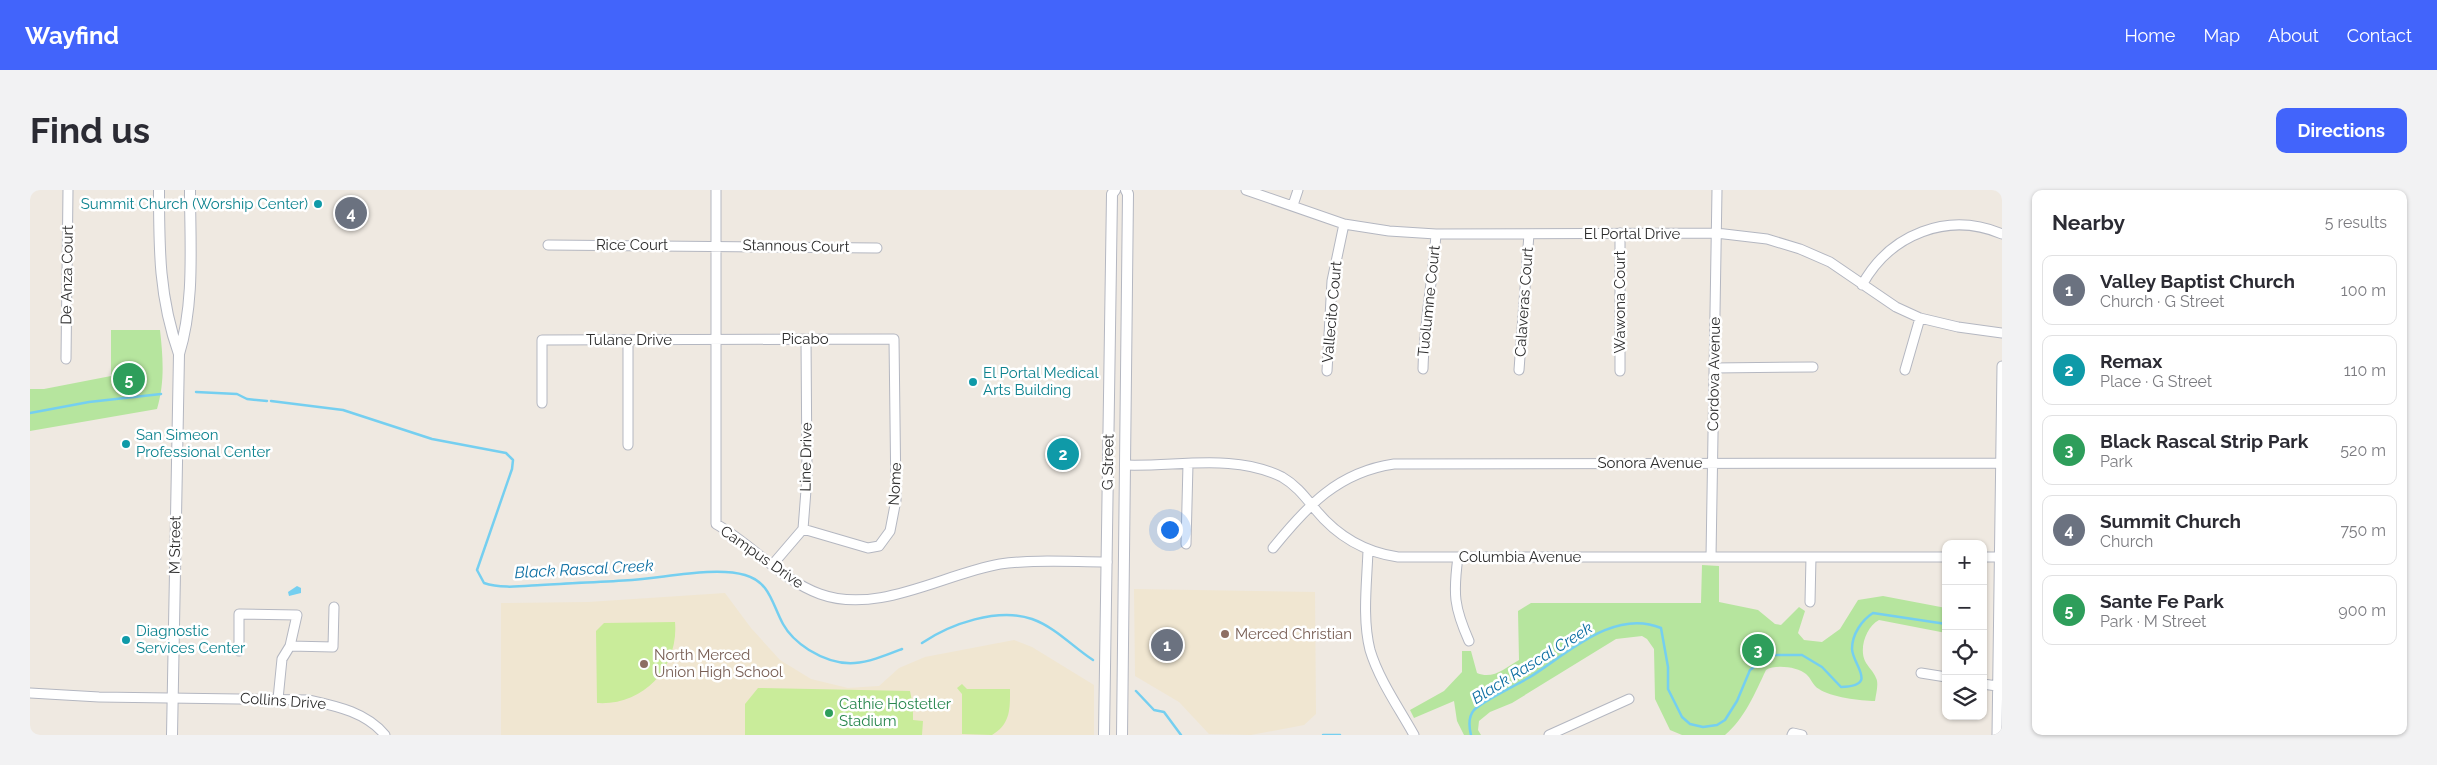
<!DOCTYPE html>
<html lang="en">
<head>
<meta charset="utf-8">
<style>
	:root { --surface:#fff; --page:#f2f2f3; --text:#2b2b33; --muted:#7c7c81; --line:#e1e1e2; --accent:#4264fb }
	body { margin:0; font-family:Raleway,sans-serif; background:var(--page); color:var(--text) }
	.controls { position:absolute; right:15px; bottom:15px; display:grid; overflow:hidden; border-radius:10px; box-shadow:0 1px 4px #0004 }
	.controls button { width:45px; height:45px; display:grid; place-items:center; padding:0; border:0; border-bottom:1px solid var(--line); background:var(--surface); color:var(--text); font:25px sans-serif }
	.you { position:absolute; left:1139px; top:339px; width:18px; height:18px; margin:-12px; border:4px solid #fff; border-radius:50%; background:#1a73e8; box-shadow:0 0 0 8px #1a73e833 }
	.badge { display:grid; place-items:center; width:32px; height:32px; border-radius:50%; background:var(--accent); color:#fff; font-size:16px; font-weight:700 }
	.pin { position:absolute; translate:-50% -50%; border:2px solid #fff; box-shadow:0 1px 5px #0006 }
	.list { margin:0; padding:0; list-style:none }
	h2 { display:flex; justify-content:space-between; align-items:center; height:65px; margin:0; padding:0 20px; font-size:21px }
	h2 small { font-size:16px; font-weight:400; color:var(--muted) }
	.list li { display:grid; grid-template-columns:32px 1fr auto; gap:15px; align-items:center; box-sizing:border-box; height:70px; margin:0 10px 10px; padding:0 10px; border:1px solid var(--line); border-radius:10px }
	.list b { display:block; font-size:19px; white-space:nowrap }
	.list p { margin:0; font-size:16px; white-space:nowrap; color:var(--muted) }
	.list em { font-size:16px; font-style:normal; color:var(--muted) }
	.icon { flex:none; width:28px; height:28px; fill:none; stroke:currentColor; stroke-width:2; stroke-linecap:round; stroke-linejoin:round }
	.map { position:relative; flex:none; width:1972px; height:545px; overflow:hidden; border-radius:10px }
	header { display:flex; align-items:center; gap:30px; box-sizing:border-box; height:70px; padding:0 25px; background:var(--accent); color:#fff }
	header strong { font-size:24px }
	nav { display:flex; gap:28px; margin-inline-start:auto; font-size:18px }
	.intro { display:flex; align-items:center; justify-content:space-between; box-sizing:border-box; height:120px; padding:0 30px }
	h1 { margin:0; font-size:35px }
	.button { padding:12px 22px; border-radius:10px; background:var(--accent); color:#fff; font-size:18px; font-weight:700 }
	main { display:flex; gap:30px; padding:0 30px }
	aside { flex:1; background:var(--surface); border-radius:10px; box-shadow:0 1px 4px #0004 }
	.map>svg:first-child { display:block }
	.education { fill:#f0e6d1 }
	.green { fill:#b6e59e }
	.pitch { fill:#c9ec9a }
	.water { fill:#75cff0 }
	.lines { fill:none; stroke-linecap:round; stroke-linejoin:round }
	.stream { stroke:#75cff0; stroke-width:2.5 }
	.minor-casing { stroke:#b4b7c1; stroke-width:11 }
	.tertiary-casing { stroke:#b4b7c1; stroke-width:12 }
	.minor { stroke:#fff; stroke-width:9 }
	.tertiary { stroke:#fff; stroke-width:10 }
	.culture-dot { fill:#0f9aa8; stroke:#fff; stroke-width:2 }
	.education-dot { fill:#8d6e63; stroke:#fff; stroke-width:2 }
	.leisure-dot { fill:#2e9e5b; stroke:#fff; stroke-width:2 }
	.labels { text-anchor:middle; dominant-baseline:central; stroke-width:5; stroke-linejoin:round; paint-order:stroke }
	.culture-label { font-size:15px; fill:#0d838f; stroke:#fff; text-anchor:start }
	.street-label { font-size:15px; fill:#2e2e2e; stroke:#fff }
	.education-label { font-size:15px; fill:#785e54; stroke:#fff; text-anchor:start }
	.leisure-label { font-size:15px; fill:#27864d; stroke:#fff; text-anchor:start }
	.water-label { font-size:16px; font-style:italic; fill:#0d6fa3; stroke:#fff }
</style>
</head>
<body>
<header>
<strong>Wayfind</strong>
<nav><a>Home</a><a>Map</a><a>About</a><a>Contact</a></nav>
</header>
<div class="intro"><h1>Find us</h1><a class="button">Directions</a></div>
<main>
<div class="map">
<svg width="1972" height="545" viewBox="0 0 1972 545">
	<rect width="100%" height="100%" fill="#efe9e1"/>
	<path class="education" d="M1104,399L1285,402L1286,524L1274,535L1221,545L1179,544L1149,512L1105,486Z
		M695,403L721,438L750,470L781,489L818,498L849,496L869,478L895,467L984,450L1002,457L1064,495V545H471V413L558,412Z"/>
	<path class="green" d="M81,140H130C133,167 135,192 127,219L0,241V199H14L81,186Z
		M1672,375L1689,376V412L1728,420L1745,434L1751,435L1769,417L1775,421L1768,443L1774,450L1792,452L1810,439L1828,410L1853,406L1916,418V443L1849,430C1836,437 1829,458 1835,471C1838,477 1844,482 1846,488C1849,493 1846,504 1845,511C1831,511 1800,507 1789,499C1783,496 1781,488 1776,484C1768,477 1745,474 1736,480C1725,503 1715,528 1695,545H1652L1640,540L1625,509L1624,459L1617,449L1612,446L1586,449L1482,513L1460,522L1449,531L1448,540L1451,545H1434L1427,531L1424,511L1384,528L1380,520L1414,501L1432,482V461H1441L1447,483C1463,490 1475,478 1489,470L1488,421L1501,413H1671Z"/>
	<path class="pitch" d="M645,432C649,477 614,516 567,513L566,441L574,433Z
		M932,494L937,499H980C980,518 981,534 962,545L932,544V504L927,498Z
		M728,498L880,501L883,516V530L893,531L892,545H715V514Z"/>
	<path class="water" d="M267,396L271,398V403L259,406L258,402Z"/>
	<g class="lines">
		<path class="stream" d="M166,202L207,204L217,209L237,211
			M241,211L313,220L402,249L476,263L483,270L482,279L447,380L454,393C471,399 493,396 511,395C541,393 572,392 602,390C634,388 685,376 715,385C740,392 742,414 753,434C759,445 768,453 779,460C815,482 836,473 872,459
			M0,223L59,212L131,204
			M1953,440L1955,441
			M892,453C920,434 968,417 1002,429C1025,437 1043,457 1063,470
			M1106,501L1124,520L1134,522L1151,545
			M1293,545H1310
			M1441,545C1439,537 1438,527 1444,520C1454,510 1487,495 1500,487C1537,464 1584,418 1631,438L1638,477V499L1652,527L1660,534L1673,537L1687,535L1695,530L1707,511L1720,480L1740,465H1772L1792,477L1811,497C1849,496 1823,476 1822,459C1822,444 1832,430 1843,423L1916,434"/>
		<g class="minor-casing">
			<path id="minor" d="M686,0V334C722,354 751,390 790,404C848,425 913,384 970,374C1005,369 1042,372 1077,372
				M1216,0L1314,34L1359,41L1406,44L1686,43L1737,49L1770,59L1800,72L1866,117L1890,128L1928,137L1972,143
				M1263,15L1268,0
				M518,55L847,58
				M1832,95C1860,44 1918,21 1972,44
				M598,150V255
				M36,169L38,0
				M1684,178L1783,177
				M1393,179C1394,133 1403,89 1406,44
				M1489,180L1499,44
				M1875,180L1890,128
				M1297,181L1302,91L1314,34
				M1590,181V43
				M512,213V150L864,149L866,310L860,341L849,356L838,358L773,339
				M1095,275C1147,277 1204,263 1252,287C1266,295 1275,307 1285,319C1307,346 1333,362 1368,367H1916
				M1156,354L1158,274
				M1243,358C1277,316 1308,282 1364,274L1971,273
				M1338,360C1337,392 1332,428 1340,460C1349,490 1369,518 1384,545
				M1428,367C1423,404 1424,417 1439,451
				M1681,367L1687,0
				M1953,367H1972
				M743,374L773,339L777,287L776,149
				M1780,412L1781,367
				M260,456L303,457L304,417
				M209,461V424L267,425L260,456L252,469L248,509
				M1891,483L1916,487
				M1953,494L1967,496
				M0,503L69,507L279,510C306,516 336,522 355,545
				M1519,545L1599,509
				M1762,545L1763,543L1772,545
				M1967,545L1972,176"/>
		</g>
		<g class="tertiary-casing">
			<path id="tertiary" d="M129,0C129,59 129,108 149,164
				M142,545L149,164C165,112 160,54 160,0
				M1074,545L1082,4L1085,0
				M1092,545L1098,4L1096,0"/>
		</g>
		<use href="#minor" class="minor"/>
		<use href="#tertiary" class="tertiary"/>
	</g>
	<g class="culture-dot">
		<circle cx="288" cy="14" r="5"/>
		<circle cx="943" cy="192" r="5"/>
		<circle cx="96" cy="254" r="5"/>
		<circle cx="96" cy="450" r="5"/>
	</g>
	<g class="education-dot">
		<circle cx="1195" cy="444" r="5"/>
		<circle cx="614" cy="474" r="5"/>
	</g>
	<circle class="leisure-dot" cx="799" cy="523" r="5"/>
	<g class="labels">
		<g class="culture-label">
			<text x="278" y="14" text-anchor="end">Summit Church (Worship Center)</text>
			<text x="953" y="183">El Portal Medical<tspan x="953" dy="17">Arts Building</tspan></text>
			<text x="106" y="245">San Simeon<tspan x="106" dy="17">Professional Center</tspan></text>
			<text x="106" y="441">Diagnostic<tspan x="106" dy="17">Services Center</tspan></text>
		</g>
		<g class="street-label">
			<text x="1602" y="44">El Portal Drive</text>
			<text x="602" y="55">Rice Court</text>
			<text transform="translate(766 56) rotate(1)">Stannous Court</text>
			<text transform="translate(37 85) rotate(-89)">De Anza Court</text>
			<text transform="translate(1399 111) rotate(-84)">Tuolumne Court</text>
			<text transform="translate(1494 112) rotate(-86)">Calaveras Court</text>
			<text transform="translate(1590 112) rotate(-90)">Wawona Court</text>
			<text transform="translate(1302 122) rotate(-85)">Vallecito Court</text>
			<text x="775" y="149">Picabo</text>
			<text x="599" y="150">Tulane Drive</text>
			<text transform="translate(1684 184) rotate(-89)">Cordova Avenue</text>
			<text transform="translate(776 267) rotate(-89)">Line Drive</text>
			<text transform="translate(1078 272) rotate(-89)">G Street</text>
			<text x="1620" y="273">Sonora Avenue</text>
			<text transform="translate(865 294) rotate(-87)">Nome</text>
			<text transform="translate(145 355) rotate(-89)">M Street</text>
			<text transform="translate(732 367) rotate(35)">Campus Drive</text>
			<text x="1490" y="367">Columbia Avenue</text>
			<text transform="translate(253 511) rotate(4)">Collins Drive</text>
		</g>
		<g class="education-label">
			<text x="1205" y="444">Merced Christian</text>
			<text x="624" y="465">North Merced<tspan x="624" dy="17">Union High School</tspan></text>
		</g>
		<g class="leisure-label">
			<text x="809" y="514">Cathie Hostetler<tspan x="809" dy="17">Stadium</tspan></text>
		</g>
		<g class="water-label">
			<text transform="translate(554 379) rotate(-3)">Black Rascal Creek</text>
			<text transform="translate(1502 473) rotate(-32)">Black Rascal Creek</text>
		</g>
	</g>
</svg>
<div class="controls">
<button>+</button>
<button>−</button>
<button><svg class="icon" aria-label="locate" viewBox="0 0 24 24"><circle cx="12" cy="12" r="6"/><path d="M12 2v4M12 18v4M2 12h4M18 12h4"/></svg></button>
<button><svg class="icon" aria-label="layers" viewBox="0 0 24 24"><path d="M12 4l9 5-9 5-9-5zM3 14l9 5 9-5"/></svg></button>
</div>
<div class="you"></div>
<div class="pin badge" style="left:1137px;top:455px;background:#6b7280">1</div>
<div class="pin badge" style="left:1033px;top:264px;background:#0f9aa8">2</div>
<div class="pin badge" style="left:1728px;top:460px;background:#2e9e5b">3</div>
<div class="pin badge" style="left:321px;top:23px;background:#6b7280">4</div>
<div class="pin badge" style="left:99px;top:189px;background:#2e9e5b">5</div>
</div>
<aside>
<h2>Nearby<small>5 results</small></h2>
<ul class="list">
<li><span class="badge" style="background:#6b7280">1</span><div><b>Valley Baptist Church</b><p>Church · G Street</p></div><em>100 m</em></li>
<li><span class="badge" style="background:#0f9aa8">2</span><div><b>Remax</b><p>Place · G Street</p></div><em>110 m</em></li>
<li><span class="badge" style="background:#2e9e5b">3</span><div><b>Black Rascal Strip Park</b><p>Park</p></div><em>520 m</em></li>
<li><span class="badge" style="background:#6b7280">4</span><div><b>Summit Church</b><p>Church</p></div><em>750 m</em></li>
<li><span class="badge" style="background:#2e9e5b">5</span><div><b>Sante Fe Park</b><p>Park · M Street</p></div><em>900 m</em></li>
</ul>
</aside>
</main>
</body>
</html>
